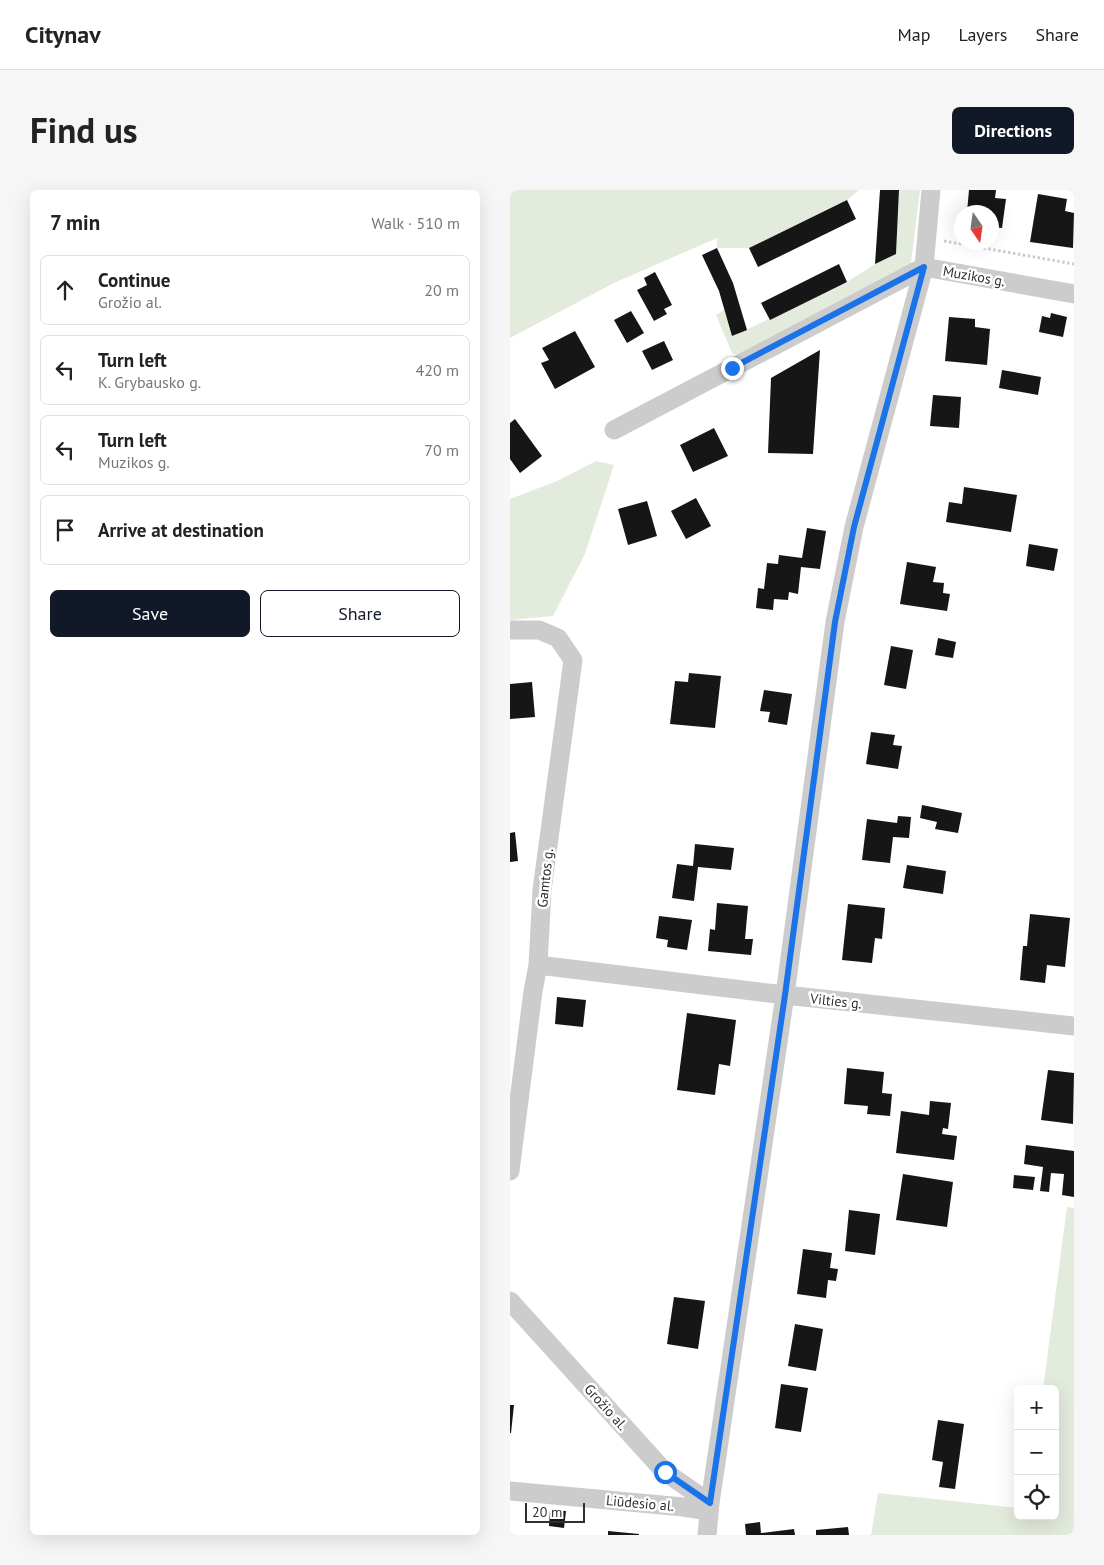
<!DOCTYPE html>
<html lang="en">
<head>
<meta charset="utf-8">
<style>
	:root { --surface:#fff; --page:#f6f6f6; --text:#222; --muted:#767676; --line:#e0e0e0; --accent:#111827 }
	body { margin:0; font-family:"PT Sans",sans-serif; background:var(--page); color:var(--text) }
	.controls { position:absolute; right:15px; bottom:15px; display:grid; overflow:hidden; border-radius:8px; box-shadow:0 5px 20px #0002 }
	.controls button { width:45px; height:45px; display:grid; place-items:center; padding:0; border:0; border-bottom:1px solid var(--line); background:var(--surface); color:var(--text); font:25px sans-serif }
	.compass { position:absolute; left:444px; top:15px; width:45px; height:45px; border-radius:50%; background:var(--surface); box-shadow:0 5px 20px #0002; rotate:167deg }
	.scale { position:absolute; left:15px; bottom:12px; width:60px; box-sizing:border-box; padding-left:5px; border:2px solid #2f2f2f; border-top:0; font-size:14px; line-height:18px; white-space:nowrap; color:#2f2f2f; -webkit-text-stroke:4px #fff; paint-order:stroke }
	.stop { position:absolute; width:15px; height:15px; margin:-11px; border:4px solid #1a73e8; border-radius:50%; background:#fff }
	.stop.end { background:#1a73e8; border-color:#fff; box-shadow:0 1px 5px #0008 }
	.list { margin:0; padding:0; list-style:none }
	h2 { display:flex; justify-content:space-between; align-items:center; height:65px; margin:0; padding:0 20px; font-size:21px }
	h2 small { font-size:16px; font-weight:400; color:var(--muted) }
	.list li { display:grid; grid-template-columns:32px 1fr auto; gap:15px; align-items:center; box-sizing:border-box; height:70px; margin:0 10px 10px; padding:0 10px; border:1px solid var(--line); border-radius:8px }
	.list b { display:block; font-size:19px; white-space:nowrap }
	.list p { margin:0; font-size:16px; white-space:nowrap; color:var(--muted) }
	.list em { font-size:16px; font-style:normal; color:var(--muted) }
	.actions { display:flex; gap:10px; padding:15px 20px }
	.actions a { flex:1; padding:11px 0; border:1px solid var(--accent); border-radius:8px; text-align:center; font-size:18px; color:var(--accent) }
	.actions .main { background:var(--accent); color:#fff }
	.icon { flex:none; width:28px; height:28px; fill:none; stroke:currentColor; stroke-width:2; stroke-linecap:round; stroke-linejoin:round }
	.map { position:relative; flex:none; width:564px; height:1345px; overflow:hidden; border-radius:8px }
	header { display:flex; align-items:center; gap:30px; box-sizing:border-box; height:70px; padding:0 25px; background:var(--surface); border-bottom:1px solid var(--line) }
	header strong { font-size:24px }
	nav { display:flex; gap:28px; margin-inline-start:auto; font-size:18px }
	.intro { display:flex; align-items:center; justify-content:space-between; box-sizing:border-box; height:120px; padding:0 30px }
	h1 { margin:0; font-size:35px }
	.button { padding:12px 22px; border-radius:8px; background:var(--accent); color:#fff; font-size:18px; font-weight:700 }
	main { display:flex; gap:30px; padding:0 30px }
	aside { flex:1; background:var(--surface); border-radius:8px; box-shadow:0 5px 20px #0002 }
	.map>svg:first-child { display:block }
	.green { fill:#e3ebdd }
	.building { fill:#161616 }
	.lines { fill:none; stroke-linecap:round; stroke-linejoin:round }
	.path { stroke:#ccc; stroke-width:3; stroke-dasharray:2.5 2.5; stroke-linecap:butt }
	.street { stroke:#ccc; stroke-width:19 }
	.route { stroke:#1a73e8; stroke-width:6 }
	.labels { text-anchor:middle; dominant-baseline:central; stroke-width:5; stroke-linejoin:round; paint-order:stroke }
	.street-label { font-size:14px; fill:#2f2f2f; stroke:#fff }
</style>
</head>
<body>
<header>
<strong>Citynav</strong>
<nav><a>Map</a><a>Layers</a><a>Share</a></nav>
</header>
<div class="intro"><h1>Find us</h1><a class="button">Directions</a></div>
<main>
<aside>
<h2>7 min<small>Walk · 510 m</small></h2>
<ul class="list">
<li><svg class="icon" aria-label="ahead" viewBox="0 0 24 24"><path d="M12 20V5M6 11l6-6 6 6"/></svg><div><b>Continue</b><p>Grožio al.</p></div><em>20 m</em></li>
<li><svg class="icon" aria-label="left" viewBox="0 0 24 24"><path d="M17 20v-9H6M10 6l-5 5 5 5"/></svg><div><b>Turn left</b><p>K. Grybausko g.</p></div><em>420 m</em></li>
<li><svg class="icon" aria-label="left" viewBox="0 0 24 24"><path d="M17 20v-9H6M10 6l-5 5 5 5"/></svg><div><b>Turn left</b><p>Muzikos g.</p></div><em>70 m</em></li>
<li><svg class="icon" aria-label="arrive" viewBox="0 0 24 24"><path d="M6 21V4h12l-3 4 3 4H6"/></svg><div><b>Arrive at destination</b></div></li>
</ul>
<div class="actions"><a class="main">Save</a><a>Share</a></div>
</aside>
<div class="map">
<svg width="564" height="1345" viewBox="0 0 564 1345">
	<rect width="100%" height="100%" fill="#fff"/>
	<path class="green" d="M0,0H349L337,10L239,58H207V48L104,93L0,148Z
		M389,0H410L401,73L397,80L228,165L222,163L206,125L214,120L223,146L337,92L365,74L386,64Z
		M86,271L104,275L75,364L43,426L0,430V309L47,291Z
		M557,1017L564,1018V1345H361L368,1303L508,1318V1326H545V1199H533Z"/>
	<path class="building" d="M370,0H389L386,64L365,74Z
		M459,0H486L485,8L496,9L492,38L482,37V22H457Z
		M528,4L557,9L555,21L564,23L563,58L520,52Z
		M337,10L346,29L248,77L239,58Z
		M207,58L223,93L237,140L222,146L209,101L192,65Z
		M329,74L337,92L260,130L251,113Z
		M145,82L162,115L154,119L157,124L144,131L127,100L137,95L134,88Z
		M121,121L134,143L117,153L104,130Z
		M541,123L557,127L553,147L529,142L532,126L540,128Z
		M439,127L465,129V137L480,139L477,175L435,171Z
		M65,141L85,177L45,199L31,173L39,170L32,158Z
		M154,151L163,170L142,180L132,161Z
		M310,160L303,264L258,263L261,188Z
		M492,180L531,187L528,205L489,198Z
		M423,205L451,207L449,238L420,236Z
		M5,229L32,266L10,283L0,269V233Z
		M204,238L218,266L183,282L170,255Z
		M454,297L507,305L501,342L436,332L439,312L452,314Z
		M186,308L201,336L176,349L161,321Z
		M137,311L147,346L118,355L108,319Z
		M297,338L316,341L310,379L291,377L288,404L279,402L278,410L264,409L263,420L246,418L248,398L254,399L257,373L268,374L269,365L292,368Z
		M519,354L548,359L544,381L516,376Z
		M397,372L426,377L423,392L434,393L433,403L440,404L437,421L390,414Z
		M428,448L446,452L443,468L425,465Z
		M381,456L403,460L396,499L374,495Z
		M179,483L211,486L205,538L160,534L165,491L178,492Z
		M22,492L25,527L0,529V494Z
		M254,500L282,504L277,535L258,532L260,522L250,521Z
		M361,542L385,545L383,555L392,556L388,579L356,574Z
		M412,615L452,623L448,643L425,639L427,632L410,628Z
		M388,626L401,627L399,648L383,647L380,673L352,670L357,629L387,633Z
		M5,642L8,671L0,672V643Z
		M185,654L224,658L221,680L188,677L184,711L162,708L167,674L183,676Z
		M397,675L436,681L433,704L393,698Z
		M207,713L238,716L235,749H243L241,765L198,761L200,739L205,740Z
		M338,714L375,718L372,749L365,748L362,773L332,770Z
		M520,724L560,728L555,777L537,775L535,793L510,790L513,756H517Z
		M149,726L182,730L177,760L157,757L158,750L146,748Z
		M47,807L76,810L73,837L45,834Z
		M177,823L226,830L220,876L209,874L205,905L167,900Z
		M337,878L374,882L372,903L382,904L380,926L357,924L358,916L334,914Z
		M538,880L564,883L563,934L531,930Z
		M420,911L441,913L438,939L433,938L432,944L447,946L444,970L386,963L391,921L419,925Z
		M516,955L564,961V1007L552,1005L554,984L541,983L539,1002L530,1001L533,977L514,974Z
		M393,984L443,992L437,1037L386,1030Z
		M504,985L525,987L523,1000L503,998Z
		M339,1020L370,1024L365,1065L335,1061Z
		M293,1059L322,1063L320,1078L328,1079L326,1091L318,1090L316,1108L287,1104Z
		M164,1107L195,1111L188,1159L157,1154Z
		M285,1134L313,1139L306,1181L278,1176Z
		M271,1194L298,1198L291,1242L265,1238Z
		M0,1215H4L1,1243H0Z
		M428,1230L454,1234L445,1299L429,1297L433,1272L422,1270Z
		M40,1320L56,1321L54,1338L39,1336Z
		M250,1332L251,1343L284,1339L285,1345H236L235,1334Z
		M338,1337L339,1345H306V1340Z
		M98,1341L129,1344V1345H98Z"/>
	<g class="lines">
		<path class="path" d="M434,51L564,74"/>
		<path class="street" d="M104,240L414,77L564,104
			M0,440H29L48,448L63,470L32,700L28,775L23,801L0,981
			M28,775L275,805L564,836
			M0,1111L155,1282L200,1313
			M0,1301L173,1317L199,1321
			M197,1345L200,1313L275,805L325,432L344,337L414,77L421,0"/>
	</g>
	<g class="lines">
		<path class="route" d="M155,1282L200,1313L275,805L325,432L344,337L414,77L222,178"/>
	</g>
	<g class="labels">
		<g class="street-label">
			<text transform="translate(464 86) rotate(10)">Muzikos g.</text>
			<text transform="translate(35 688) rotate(-84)">Gamtos g.</text>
			<text transform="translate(326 811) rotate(6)">Vilties g.</text>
			<text transform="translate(96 1217) rotate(48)">Grožio al.</text>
			<text transform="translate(130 1313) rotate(5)">Liūdesio al.</text>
		</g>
	</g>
</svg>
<div class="controls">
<button>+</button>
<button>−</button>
<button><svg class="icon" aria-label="locate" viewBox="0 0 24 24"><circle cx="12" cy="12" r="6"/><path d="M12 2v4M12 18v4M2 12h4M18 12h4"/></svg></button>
</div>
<svg class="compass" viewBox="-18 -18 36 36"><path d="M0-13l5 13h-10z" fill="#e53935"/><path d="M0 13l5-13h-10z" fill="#767676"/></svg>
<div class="scale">20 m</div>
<div class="stop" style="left:155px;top:1282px"></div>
<div class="stop end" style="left:222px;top:178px"></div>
</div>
</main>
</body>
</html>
